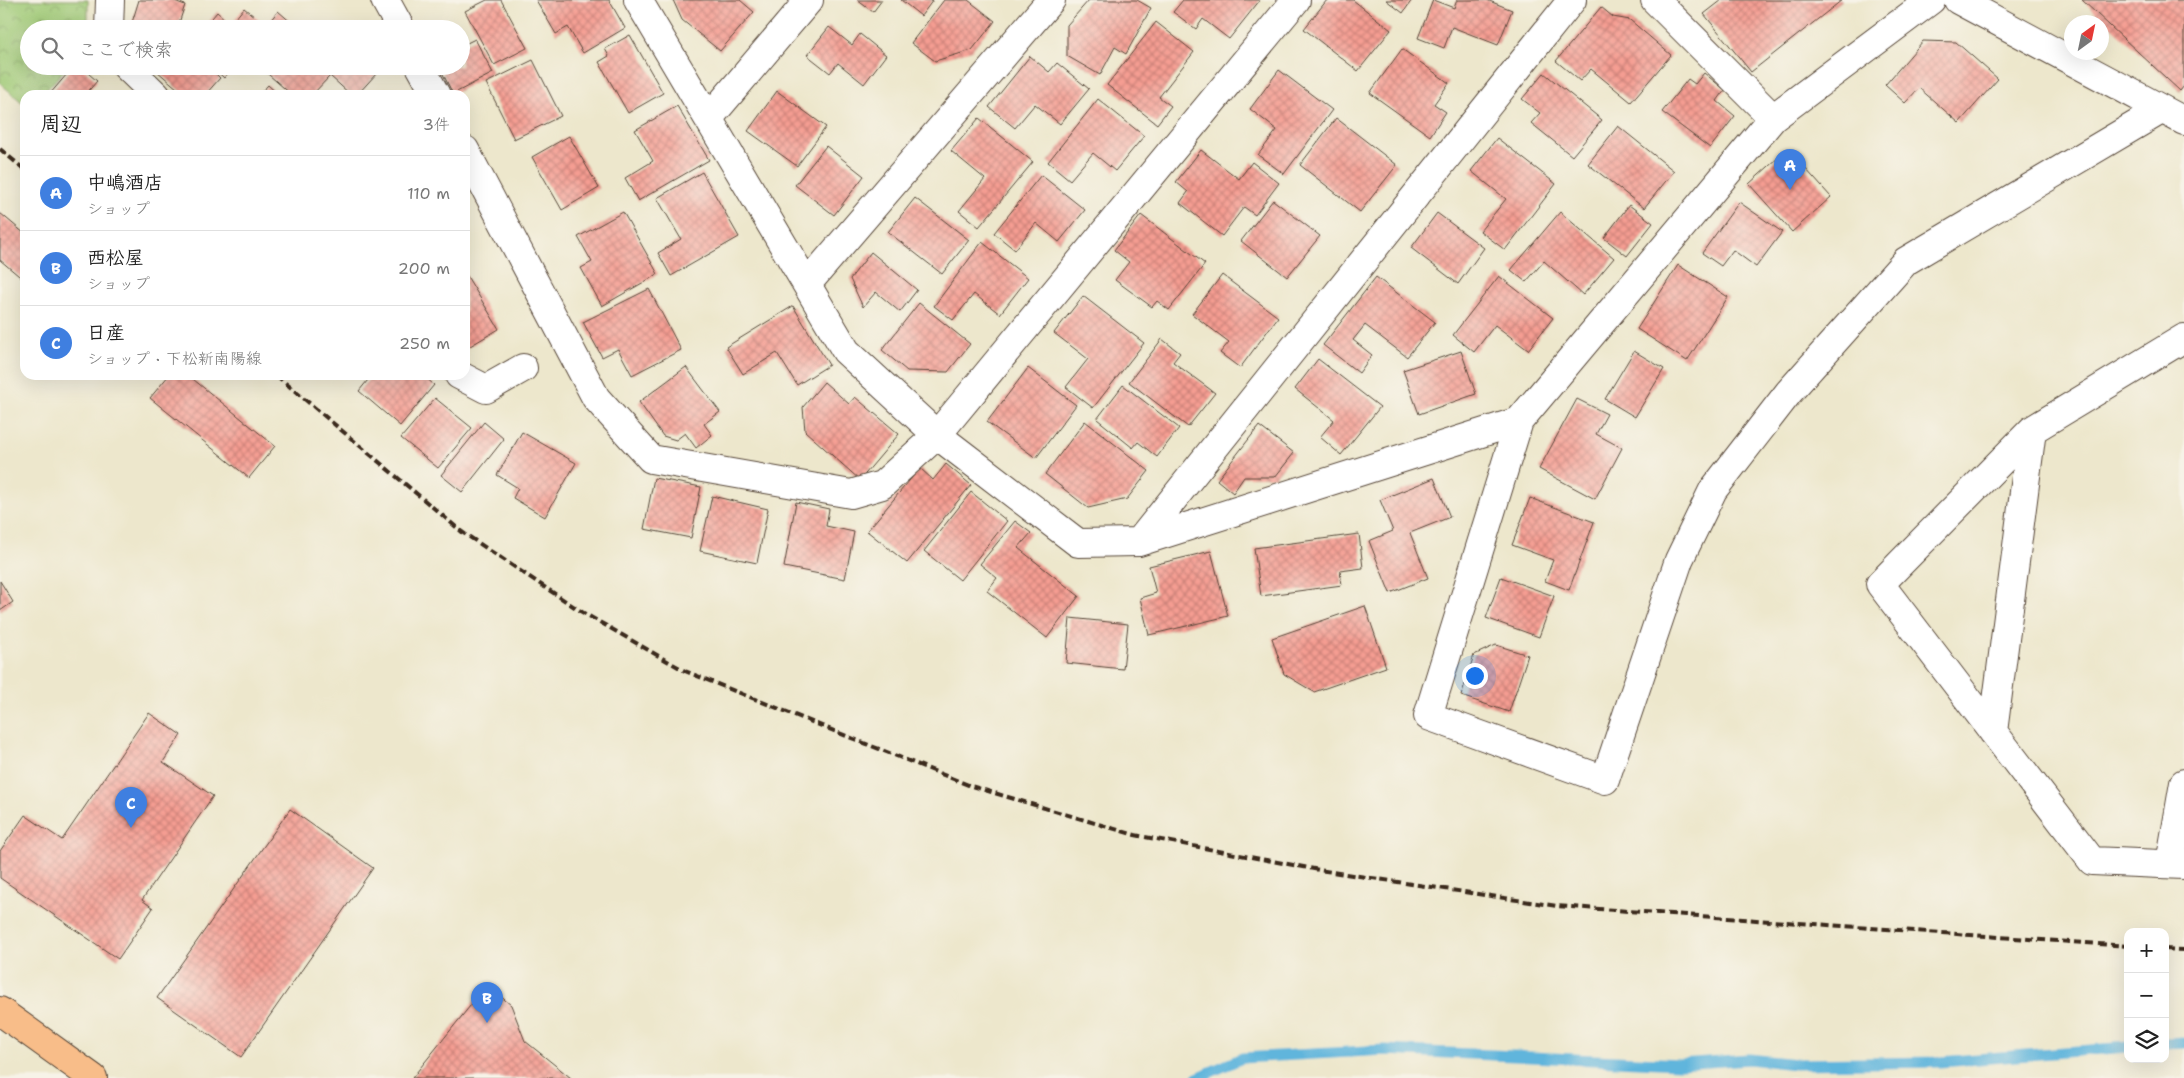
<!DOCTYPE html>
<html lang="ja">
<head>
<meta charset="utf-8">
<style>
	:root { --surface:#fff; --page:#f6f6f6; --text:#222; --muted:#767676; --line:#e0e0e0; --accent:#db2777 }
	body { margin:0; font-family:"Shantell Sans","Klee One",sans-serif; background:var(--page); color:var(--text) }
	.controls { position:absolute; right:15px; bottom:15px; display:grid; overflow:hidden; border-radius:10px; box-shadow:0 5px 20px #0002 }
	.controls button { width:45px; height:45px; display:grid; place-items:center; padding:0; border:0; border-bottom:1px solid var(--line); background:var(--surface); color:var(--text); font:25px sans-serif }
	.compass { position:absolute; left:2064px; top:15px; width:45px; height:45px; border-radius:50%; background:var(--surface); box-shadow:0 5px 20px #0002; rotate:33deg }
	.you { position:absolute; left:1474px; top:675px; width:18px; height:18px; margin:-12px; border:4px solid #fff; border-radius:50%; background:#1a73e8; box-shadow:0 0 0 8px #1a73e833 }
	.badge { display:grid; place-items:center; width:32px; height:32px; border-radius:50%; background:var(--accent); color:#fff; font-size:16px; font-weight:700 }
	.pin { position:absolute; translate:-50% -41px; filter:drop-shadow(0 1px 2px #0008) }
	.pin::after { content:''; position:absolute; top:26px; width:18px; height:15px; background:inherit; clip-path:polygon(0 0,100% 0,50% 100%) }
	.list { margin:0; padding:0; list-style:none }
	h2 { display:flex; justify-content:space-between; align-items:center; height:65px; margin:0; padding:0 20px; font-size:21px }
	h2 small { font-size:16px; font-weight:400; color:var(--muted) }
	.list li { display:grid; grid-template-columns:32px 1fr auto; gap:15px; align-items:center; box-sizing:border-box; height:75px; padding:0 20px; border-top:1px solid var(--line) }
	.list b { display:block; font-size:19px; white-space:nowrap }
	.list p { margin:0; font-size:16px; white-space:nowrap; color:var(--muted) }
	.list em { font-size:16px; font-style:normal; color:var(--muted) }
	.icon { flex:none; width:28px; height:28px; fill:none; stroke:currentColor; stroke-width:2; stroke-linecap:round; stroke-linejoin:round }
	.map { position:relative; flex:none; width:2184px; height:1078px; overflow:hidden }
	.search { position:absolute; background:var(--surface); box-shadow:0 5px 20px #0002; left:20px; top:20px; width:450px; height:55px; display:flex; align-items:center; gap:12px; box-sizing:border-box; padding:0 18px; border-radius:28px; color:var(--muted); font-size:19px }
	.panel { position:absolute; background:var(--surface); box-shadow:0 5px 20px #0002; left:20px; top:90px; width:450px; height:290px; border-radius:15px }
	.map>svg:first-child { display:block }
	.park { fill:url(#park-crowns); stroke:#6e7a4a }
	.lines { fill:none; stroke-linecap:round; stroke-linejoin:round }
	.stream { stroke:#60b5dc; stroke-width:11 }
	.building { fill:url(#building-cross-hatch) }
	.minor-casing { stroke:#564638; stroke-width:30 }
	.major-casing { stroke:#564638; stroke-width:30 }
	.minor { stroke:#fff; stroke-width:28 }
	.major { stroke:#f8bd89; stroke-width:28 }
	.rail { stroke:#3b2a1e; stroke-width:4; stroke-dasharray:8 4; stroke-linecap:butt }
</style>
</head>
<body>
<div class="map">
<svg width="2184" height="1078" viewBox="0 0 2184 1078">
	<defs>
		<pattern id="park-crowns" width="20" height="18" patternUnits="userSpaceOnUse" patternTransform="scale(1.25)"><rect width="20" height="18" fill="#a0ca77"/><path d="M2 6a3 3 0 1 1 6 0M12 15a3 3 0 1 1 6 0" fill="none" stroke="#84a461"/></pattern>
		<pattern id="building-cross-hatch" width="8" height="8" patternUnits="userSpaceOnUse" patternTransform="scale(1.25)"><rect width="8" height="8" fill="#f59d92"/><path d="M0 0l8 8M0 8l8-8" fill="none" stroke="#c88077"/></pattern>
	</defs>
	<rect width="100%" height="100%" fill="#f7f3e8"/>
	<filter id="ink" filterUnits="userSpaceOnUse"><feTurbulence type="fractalNoise" baseFrequency=".02" numOctaves="2"/><feDisplacementMap in="SourceGraphic" scale="10" xChannelSelector="R" yChannelSelector="G"/><feConvolveMatrix kernelMatrix="1 2 1 2 8 2 1 2 1" color-interpolation-filters="sRGB"/></filter>
	<filter id="wash" filterUnits="userSpaceOnUse"><feTurbulence type="fractalNoise" baseFrequency=".0096" numOctaves="4" result="noise"/><feDisplacementMap in="SourceGraphic" scale="20" xChannelSelector="R" yChannelSelector="G"/><feGaussianBlur stdDeviation="1.12" result="paint"/><feColorMatrix in="noise" values="0 0 0 0 0 0 0 0 0 0 0 0 0 0 0 0 0 1.4 0 .05"/><feComposite in="paint" operator="in"/></filter>
	<g filter="url(#wash)">
		<rect width="100%" height="100%" fill="#ede7cc"/>
		<path class="park" d="M0,0H88V29H29V66H68L42,95H25V105L0,83Z"/>
		<g class="lines">
			<path class="stream" d="M2165,1044L2184,1043
				M1197,1078L1242,1058L1385,1050L1680,1064L1749,1059L1796,1064L1940,1062L2128,1047"/>
		</g>
		<g id="blocks">
			<path class="building" d="M139,0H172L185,5L177,29H130Z
				M487,0H501L527,48L494,65L465,11Z
				M536,0H609L625,28L583,53L568,27L556,34Z
				M673,0H740L754,12L720,51L682,20Z
				M857,0H882L873,12Z
				M901,0H933L921,16Z
				M944,0H968L995,21L972,50L935,61L911,43Z
				M1089,0H1137L1151,8L1126,54L1115,47L1100,75L1067,56V25Z
				M1183,0H1260L1229,39L1203,19L1196,29L1173,12Z
				M1327,0H1353L1391,30L1358,71L1304,29Z
				M1386,0H1412L1403,13Z
				M1433,0L1454,8L1457,0H1487L1512,10L1498,45L1452,27L1444,48L1418,38Z
				M1722,0H1842L1751,72L1704,14Z
				M2082,0H2184V86L2180,91Z
				M1601,7L1613,17L1630,20L1671,55L1631,102L1591,69L1580,81L1556,61Z
				M244,8L266,26L278,11L293,24L289,29H247L235,19Z
				M217,12L236,29H203Z
				M1156,22L1194,52L1159,97L1171,106L1157,124L1107,85Z
				M829,27L852,45L860,34L886,55L864,84L838,63L830,73L807,55Z
				M630,35L663,93L628,113L599,62L609,56L605,49Z
				M475,39L493,73L453,94L442,72L453,66H461V46Z
				M1923,41L1956,42L1998,79L1959,123L1919,88L1905,103L1885,85Z
				M1402,49L1449,83L1434,104L1446,112L1430,136L1370,93Z
				M1030,56L1049,72L1057,63L1089,89L1060,124L1035,104L1015,128L989,107Z
				M533,60L561,116L514,139L486,83Z
				M74,66H80L97,81L85,95H49Z
				M160,66H208L220,78L205,95H185L157,71Z
				M211,66H234L224,78Z
				M263,66H370L377,73L357,95H351L330,76L312,95H292L261,68Z
				M1279,70L1332,110L1284,174L1258,155L1277,130L1250,109Z
				M1544,73L1602,120L1572,156L1531,123L1540,113L1522,99Z
				M1704,73L1725,90L1717,101L1735,116L1710,148L1662,112L1688,79L1695,84Z
				M268,85L279,95H259Z
				M777,91L826,127L797,166L748,131Z
				M1098,99L1144,136L1115,171L1093,153L1070,180L1048,162Z
				M677,106L709,160L638,201L625,178L653,161L635,130Z
				M979,118L1033,162L979,227L959,211L985,179L951,151Z
				M1336,118L1397,165L1360,212L1300,165Z
				M1618,126L1674,171L1644,208L1588,164Z
				M569,136L599,188L562,210L532,157Z
				M1497,138L1556,184L1505,250L1480,231L1506,199L1471,171Z
				M826,146L864,176L834,215L795,185Z
				M1788,149L1831,197L1792,232L1749,184Z
				M1201,150L1239,179L1252,162L1279,183L1255,215L1244,207L1222,236L1180,203L1188,192L1176,182Z
				M702,172L739,237L671,276L658,253L681,239L657,198Z
				M1041,175L1085,210L1059,242L1036,223L1015,250L994,233Z
				M915,198L969,240L942,274L888,232Z
				M1273,200L1320,236L1287,277L1241,241Z
				M1739,202L1782,232L1756,267L1733,250L1721,266L1702,253Z
				M1629,205L1653,223L1627,256L1604,238Z
				M623,212L658,274L602,306L581,268L592,262L578,237Z
				M1560,212L1614,258L1583,295L1544,261L1526,282L1511,270Z
				M0,213L25,234V281L0,260Z
				M1437,213L1484,248L1458,284L1411,248Z
				M1141,215L1205,264L1169,310L1157,301L1152,307L1115,280L1129,262L1114,250Z
				M982,242L1028,278L1000,314L974,294L953,320L934,306Z
				M871,252L917,290L900,312L876,292L863,307L850,279Z
				M1678,265L1728,297L1687,361L1637,329Z
				M465,273L499,329L465,349Z
				M1222,275L1278,317L1240,368L1220,353L1229,342L1192,314Z
				M1499,276L1553,318L1528,350L1495,325L1474,352L1453,335Z
				M1376,277L1435,322L1407,357L1365,325L1353,340L1372,355L1359,373L1323,345Z
				M649,289L681,350L632,375L618,349L602,357L583,322Z
				M1083,296L1144,343L1093,408L1066,387L1088,359L1054,333Z
				M919,303L970,344L948,372L907,371L882,350Z
				M793,306L829,365L797,385L777,353L743,374L726,347Z
				M1162,339L1180,353L1173,362L1215,393L1188,427L1129,382Z
				M1461,351L1476,394L1419,414L1403,370Z
				M1634,351L1664,369L1635,417L1605,399Z
				M1318,359L1380,407L1341,455L1320,437L1334,420L1295,389Z
				M686,367L720,412L704,424L712,435L696,448L685,433L676,440L663,436L639,402Z
				M1028,368L1076,405L1036,458L987,422Z
				M169,375H188L275,446L249,478L150,398Z
				M372,375H423L434,385L400,426L359,391Z
				M824,382L849,404L855,397L899,434L860,480L805,431L803,407Z
				M1123,385L1179,428L1157,457L1138,442L1133,448L1097,419Z
				M435,398L472,428L438,468L401,438Z
				M1577,399L1607,414L1596,434L1622,448L1595,499L1539,469Z
				M1085,421L1149,471L1127,499L1088,508L1045,474Z
				M484,422L504,439L462,492L441,475Z
				M1259,426L1294,453L1275,477H1244L1233,493L1217,480Z
				M522,432L576,463L545,517L513,498L518,488L497,475Z
				M946,464L971,485L907,563L867,531L920,468L933,480Z
				M654,478L701,487L691,538L644,529Z
				M1434,478L1450,517L1410,533L1428,578L1390,593L1369,541L1393,531L1380,500Z
				M971,492L1007,521L960,580L924,551Z
				M712,496L768,509L757,563L700,551Z
				M1530,498L1594,522L1569,590L1545,581L1553,560L1512,545Z
				M796,502L829,509L826,526L854,532L845,579L784,567Z
				M1015,521L1031,533L1018,548L1079,596L1047,638L987,591L997,578L980,564Z
				M1359,534L1363,568L1340,571L1342,585L1261,596L1254,548Z
				M1211,551L1228,616L1149,635L1140,598L1156,593L1149,566Z
				M1501,577L1554,596L1539,637L1486,618Z
				M0,581L13,602L0,611Z
				M1365,606L1386,667L1314,692L1284,674L1272,638Z
				M1070,618L1128,624L1123,669L1066,663Z
				M1496,645L1528,655L1509,712L1461,696L1474,655Z
				M149,713L181,735L163,762L213,796L142,900L153,908L118,959L0,878V851L25,815L62,840Z
				M290,809L373,868L241,1057L157,998Z
				M487,985L511,1005L525,1041L571,1078H412Z"/>
		</g>
	</g>
	<g filter="url(#ink)">
		<use href="#blocks" fill-opacity="0" stroke="#564638" stroke-width="1"/>
		<g class="lines">
			<g class="minor-casing">
				<path id="minor" d="M385,0L401,29
					M638,0L846,351L937,435L1078,543L1139,542L1519,421
					M1655,0L1773,118
					M1931,0L1773,118L1519,421L1428,716L1605,780L1679,560L1713,490L1789,392L1906,261L2161,110
					M1958,0L2184,121
					M109,29L110,0
					M126,66L156,95
					M420,66L436,95
					M709,118L809,0
					M465,150L596,398L651,459L851,494L882,485L937,435L1296,0
					M807,284L1051,0
					M2184,338L2032,430L1880,584L2092,861L2184,865
					M459,375L486,389L523,368
					M1139,542L1572,0
					M1993,732L2032,430
					M2170,864L2184,783"/>
			</g>
			<g class="major-casing">
				<path id="major" d="M0,1011L93,1078"/>
			</g>
			<use href="#minor" class="minor"/>
			<use href="#major" class="major"/>
			<path class="rail" d="M0,149L25,170
				M276,375L462,532L582,612L685,671L971,786L1135,835L1319,870L1557,906L2128,946
				M2165,949L2184,950"/>
		</g>
	</g>
</svg>
<div class="controls">
<button>+</button>
<button>−</button>
<button><svg class="icon" aria-label="layers" viewBox="0 0 24 24"><path d="M12 4l9 5-9 5-9-5zM3 14l9 5 9-5"/></svg></button>
</div>
<svg class="compass" viewBox="-18 -18 36 36"><path d="M0-13l5 13h-10z" fill="#e53935"/><path d="M0 13l5-13h-10z" fill="#767676"/></svg>
<div class="you"></div>
<div class="pin badge" style="left:1790px;top:190px;background:#3f7fe0">A</div>
<div class="pin badge" style="left:487px;top:1023px;background:#3f7fe0">B</div>
<div class="pin badge" style="left:131px;top:828px;background:#3f7fe0">C</div>
<div class="search"><svg class="icon" aria-label="search" viewBox="0 0 24 24"><circle cx="10" cy="10" r="6"/><path d="M15 15l6 6"/></svg>ここで検索</div>
<section class="panel">
<h2>周辺<small>3件</small></h2>
<ul class="list">
<li><span class="badge" style="background:#3f7fe0">A</span><div><b>中嶋酒店</b><p>ショップ</p></div><em>110 m</em></li>
<li><span class="badge" style="background:#3f7fe0">B</span><div><b>西松屋</b><p>ショップ</p></div><em>200 m</em></li>
<li><span class="badge" style="background:#3f7fe0">C</span><div><b>日産</b><p>ショップ · 下松新南陽線</p></div><em>250 m</em></li>
</ul>
</section>
</div>
</body>
</html>
